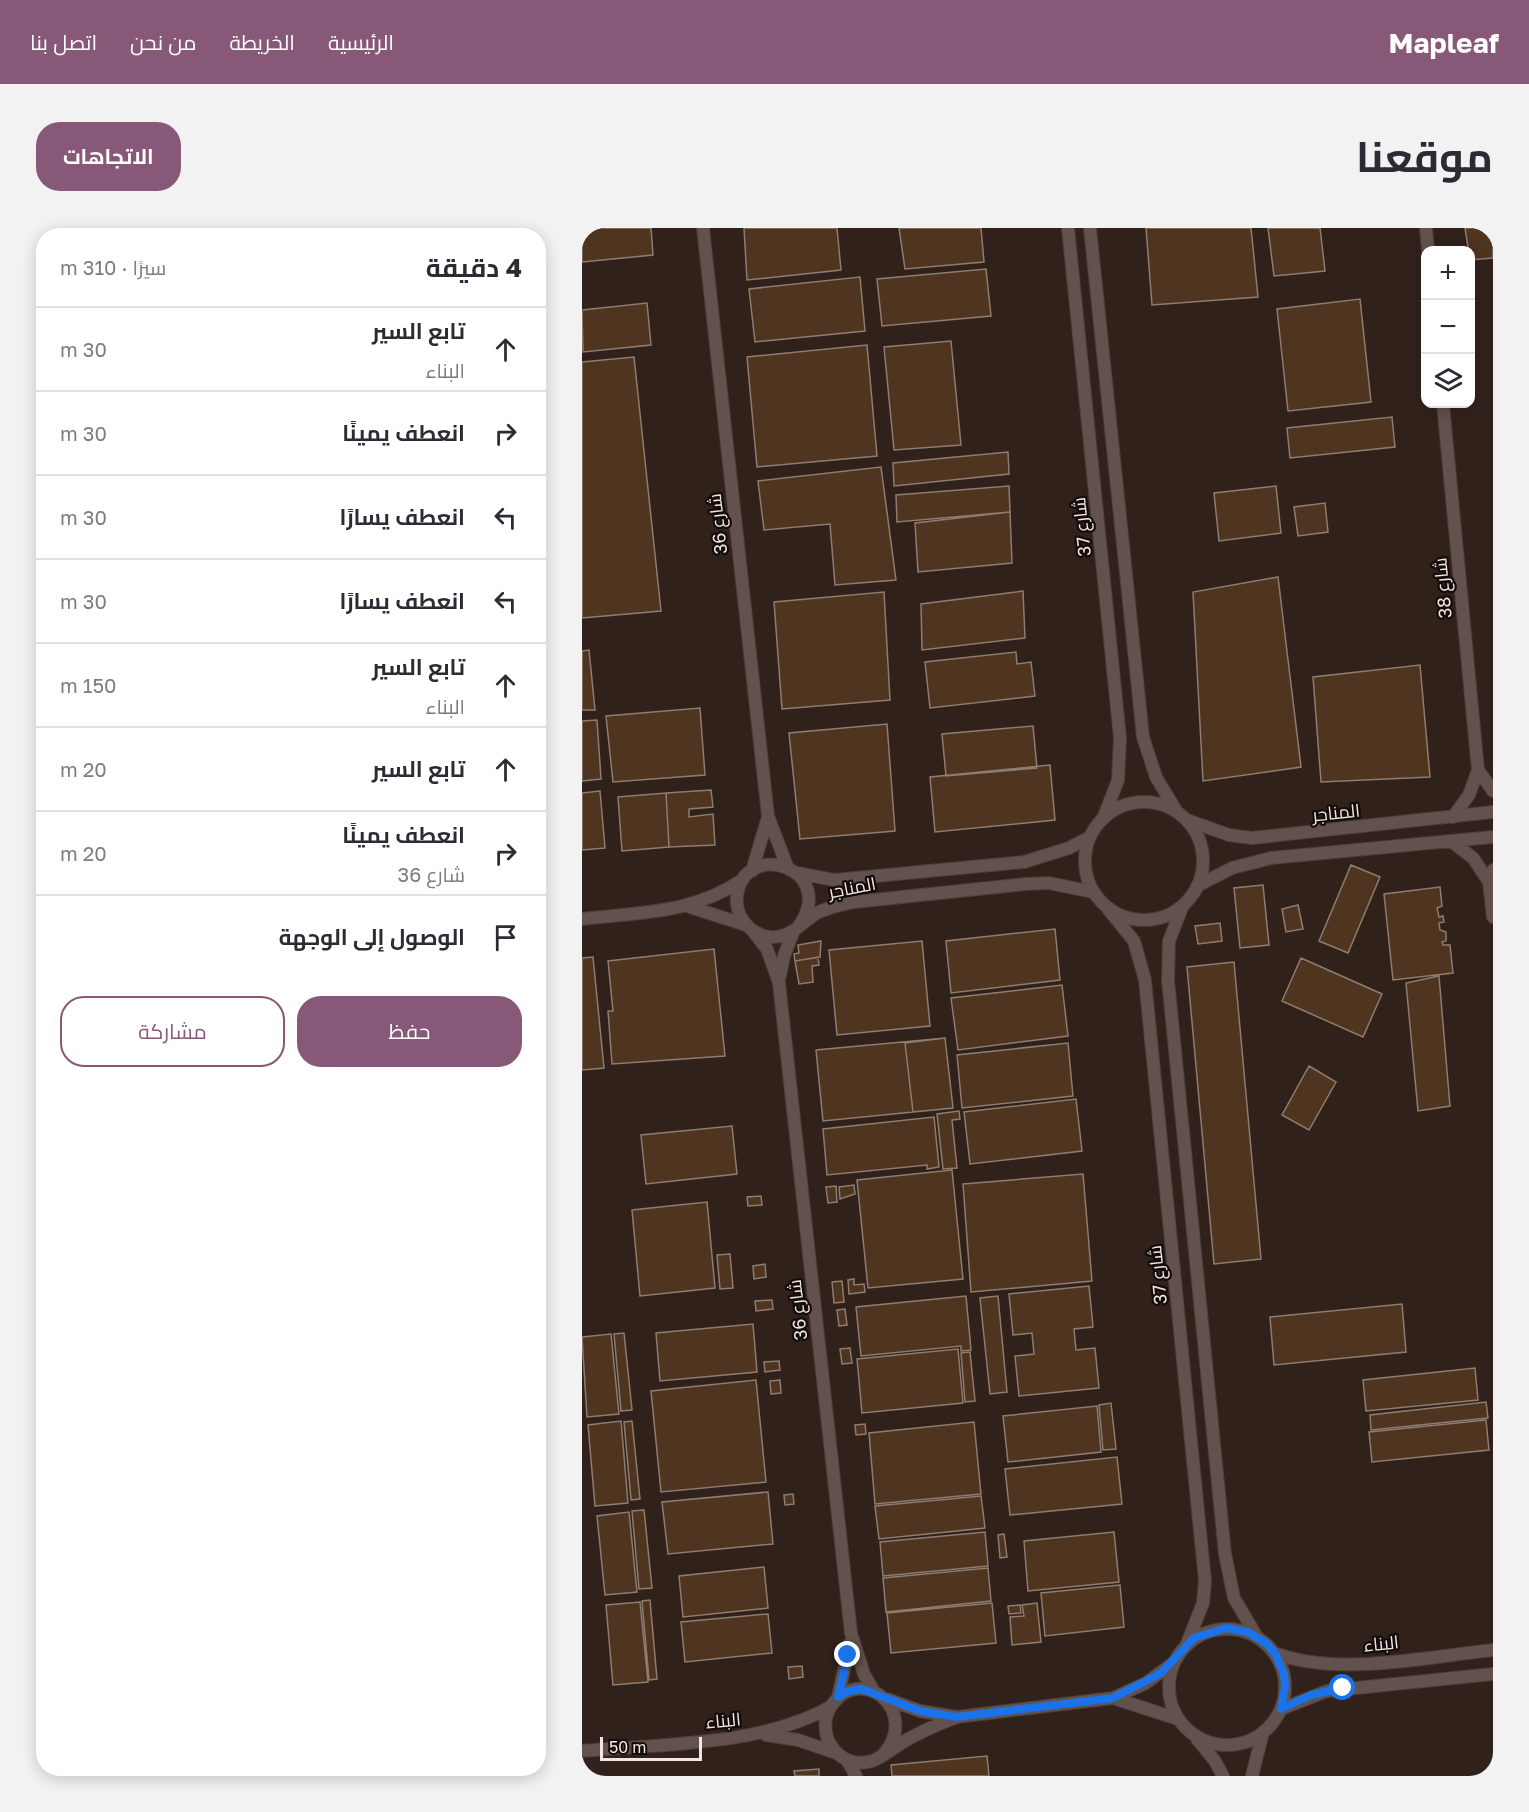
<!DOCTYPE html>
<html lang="ar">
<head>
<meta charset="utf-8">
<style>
	:root { --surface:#fff; --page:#f2f2f3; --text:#2b2b33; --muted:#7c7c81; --line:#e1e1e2; --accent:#875877 }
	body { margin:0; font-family:"Golos Text",Cairo,sans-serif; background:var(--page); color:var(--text); direction:rtl }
	.controls { position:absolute; right:18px; top:18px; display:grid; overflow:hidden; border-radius:12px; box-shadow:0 3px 15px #0003 }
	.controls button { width:54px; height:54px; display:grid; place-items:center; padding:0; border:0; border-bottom:2px solid var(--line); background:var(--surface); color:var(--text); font:30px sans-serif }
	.scale { position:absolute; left:18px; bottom:15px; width:102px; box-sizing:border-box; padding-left:6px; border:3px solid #f1e6e2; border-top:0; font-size:16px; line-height:21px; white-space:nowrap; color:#f1e6e2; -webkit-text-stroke:4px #130c0a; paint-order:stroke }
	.stop { position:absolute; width:18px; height:18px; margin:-14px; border:4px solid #1a73e8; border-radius:50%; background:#fff }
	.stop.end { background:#1a73e8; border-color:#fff; box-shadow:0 2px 6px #0008 }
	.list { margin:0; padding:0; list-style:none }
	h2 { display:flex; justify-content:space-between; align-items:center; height:78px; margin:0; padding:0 24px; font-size:26px }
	h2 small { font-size:20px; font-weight:400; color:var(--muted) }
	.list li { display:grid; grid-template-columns:39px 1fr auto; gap:18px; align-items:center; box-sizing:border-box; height:84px; padding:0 24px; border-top:2px solid var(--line) }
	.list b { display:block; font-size:22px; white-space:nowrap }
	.list p { margin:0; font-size:20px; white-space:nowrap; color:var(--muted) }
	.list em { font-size:20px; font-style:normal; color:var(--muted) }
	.actions { display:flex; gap:12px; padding:18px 24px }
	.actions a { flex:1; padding:14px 0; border:2px solid var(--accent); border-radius:24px; text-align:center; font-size:21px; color:var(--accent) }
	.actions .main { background:var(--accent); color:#fff }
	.icon { flex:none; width:33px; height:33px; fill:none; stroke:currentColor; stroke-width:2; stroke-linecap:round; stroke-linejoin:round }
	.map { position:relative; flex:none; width:911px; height:1548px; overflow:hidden; direction:ltr; border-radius:24px }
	header { display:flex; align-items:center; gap:36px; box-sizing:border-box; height:84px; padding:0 30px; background:var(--accent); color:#fff }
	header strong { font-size:28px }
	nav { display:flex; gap:33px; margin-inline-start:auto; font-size:21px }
	.intro { display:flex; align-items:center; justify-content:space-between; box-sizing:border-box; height:144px; padding:0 36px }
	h1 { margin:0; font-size:42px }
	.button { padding:15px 27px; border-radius:24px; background:var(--accent); color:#fff; font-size:21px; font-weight:700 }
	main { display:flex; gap:36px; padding:0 36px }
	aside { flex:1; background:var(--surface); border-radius:24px; box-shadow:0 3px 15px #0003 }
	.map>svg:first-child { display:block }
	.building { fill:#4f341f; stroke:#8d7d71; stroke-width:1.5 }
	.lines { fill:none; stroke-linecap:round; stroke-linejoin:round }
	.minor-casing { stroke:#4c3d37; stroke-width:14 }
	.minor { stroke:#62514d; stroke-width:12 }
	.route { stroke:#1a73e8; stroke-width:8 }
	.labels { text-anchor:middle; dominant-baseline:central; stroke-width:4.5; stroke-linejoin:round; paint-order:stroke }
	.street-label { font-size:18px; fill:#f1e6e2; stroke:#130c0a }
</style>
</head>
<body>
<header>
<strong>Mapleaf</strong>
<nav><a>الرئيسية</a><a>الخريطة</a><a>من نحن</a><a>اتصل بنا</a></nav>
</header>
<div class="intro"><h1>موقعنا</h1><a class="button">الاتجاهات</a></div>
<main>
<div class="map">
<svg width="911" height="1548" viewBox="0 0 911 1548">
	<rect width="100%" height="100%" fill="#31211b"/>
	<path class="building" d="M0,0H69L71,27L0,34Z
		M162,0H255L259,42L165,52Z
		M317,0H399L402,34L323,41Z
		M564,0H669L676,69L570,77Z
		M686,0H738L743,43L692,48Z
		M883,0H911V30L888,32Z
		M404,41L409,88L300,98L295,51Z
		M278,49L283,103L173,114L167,61Z
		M778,71L789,174L706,183L695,81Z
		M65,75L69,117L1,124L0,82Z
		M369,113L379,217L312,222L302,119Z
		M285,117L295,228L175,239L165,129Z
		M52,129L79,383L0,390V134Z
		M810,189L813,219L708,230L705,200Z
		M426,224L427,246L312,258L311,235Z
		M299,239L314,352L253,357L248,296L182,302L176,253Z
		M427,258L428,284L315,294L314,267Z
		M694,258L699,305L637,313L632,265Z
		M743,275L746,304L716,308L712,279Z
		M428,284L430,335L336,344L333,295Z
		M696,349L719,539L621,553L611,364Z
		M441,363L443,410L340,422L339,376Z
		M302,364L308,472L200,481L192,374Z
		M7,422L13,482H0V423Z
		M434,424L435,436L449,434L453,468L348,480L343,434Z
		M838,437L848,549L739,554L731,449Z
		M118,480L123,547L31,554L24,488Z
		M15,492L19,551L0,553V493Z
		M305,496L313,603L218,611L207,505Z
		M451,498L455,540L364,548L360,506Z
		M468,537L473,592L353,604L348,549Z
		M129,562L131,579L107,581V589L131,586L133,617L87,619L84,565Z
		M18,563L23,620L0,622V565Z
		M84,565L87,619L40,623L36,569Z
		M769,637L798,649L766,725L737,713Z
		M681,657L687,717L658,720L652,660Z
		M858,659L860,678L855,680L857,689L861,688L862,694L857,695L858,702L864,704V713L860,714L861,717H868L871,745L811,752L802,666Z
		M716,677L721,701L704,704L700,681Z
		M638,695L640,713L616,716L613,698Z
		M473,701L478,752L369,765L364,713Z
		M239,713L238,729L213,733L212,726L217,725L216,717Z
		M340,713L348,798L255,807L247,722Z
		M132,721L143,828L30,836L26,783H31L26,733Z
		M11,729L22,840L0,842V730Z
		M236,729L237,737L230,738L231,754L217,756L213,733Z
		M719,730L800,766L781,809L700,773Z
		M652,734L679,1031L632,1036L605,739Z
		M857,748L868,878L836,883L824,755Z
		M480,757L486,808L376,822L369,770Z
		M363,810L371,880L241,893L234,822Z
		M363,810L371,880L331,884L323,815Z
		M486,815L491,868L380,880L375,827Z
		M727,838L754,854L727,902L700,887Z
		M494,871L500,923L388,936L382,884Z
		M377,883L378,891L370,892L375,940L361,941L355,886Z
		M352,889L357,939L345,941V937L245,947L241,901Z
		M150,898L155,946L64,956L59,907Z
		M370,942L381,1051L286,1060L275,952Z
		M501,946L510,1053L389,1064L381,956Z
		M272,957L273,966L258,971L257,959Z
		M254,958L255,974L246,975L244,959Z
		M179,968L180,977L166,978L165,969Z
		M125,974L133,1060L58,1068L50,982Z
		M148,1026L151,1060L138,1061L135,1027Z
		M183,1036L184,1049L172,1051L171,1038Z
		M272,1051V1057L282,1056L283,1064L267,1066L266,1052Z
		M260,1053L262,1074L252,1075L250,1054Z
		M507,1058L511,1099L492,1101L494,1122L513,1120L517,1160L437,1168L433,1128L452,1126L450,1105L431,1107L427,1066Z
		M384,1068L389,1122L379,1123V1118L279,1128L274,1079Z
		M416,1068L425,1164L408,1166L398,1070Z
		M190,1072L191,1081L174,1083L173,1073Z
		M820,1076L824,1124L692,1137L688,1089Z
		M263,1081L265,1097L257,1098L255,1082Z
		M171,1096L175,1144L78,1153L74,1105Z
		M42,1105L50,1182L39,1183L32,1106Z
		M29,1106L37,1186L5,1189L0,1109Z
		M268,1120L270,1135L260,1136L258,1121Z
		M376,1121L381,1175L280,1185L275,1131Z
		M388,1124L393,1173L383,1174L379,1125Z
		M197,1133L198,1142L183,1144L182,1134Z
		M893,1140L896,1172L784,1183L781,1152Z
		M174,1152L184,1254L79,1264L69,1163Z
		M198,1152L199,1165L189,1166L188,1153Z
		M904,1174L906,1190L789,1202L788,1187Z
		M529,1175L534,1221L521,1222L517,1177Z
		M515,1178L519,1224L426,1234L421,1188Z
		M904,1192L907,1222L790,1234L787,1204Z
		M39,1193L46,1275L13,1278L6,1197Z
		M50,1193L58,1271L49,1272L42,1194Z
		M392,1194L399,1266L293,1276L287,1205Z
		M283,1196L284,1206L274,1207L273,1197Z
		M535,1229L540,1276L428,1287L423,1241Z
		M186,1264L191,1316L86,1326L80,1274Z
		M211,1266L212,1276L203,1277L202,1267Z
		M399,1268L403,1300L297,1311L293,1278Z
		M62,1282L70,1360L57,1361L50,1283Z
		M47,1284L55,1364L23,1367L15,1288Z
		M403,1304L406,1338L301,1348L298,1314Z
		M532,1304L537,1354L446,1363L442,1313Z
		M422,1306L425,1329L418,1330L416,1307Z
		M182,1339L186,1380L101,1389L97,1348Z
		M406,1340L409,1373L304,1384L301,1350Z
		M538,1357L542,1399L463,1408L459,1365Z
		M68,1372L75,1451L67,1452L60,1373Z
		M58,1374L66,1454L31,1457L24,1377Z
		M410,1375L414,1415L309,1425L305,1385Z
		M455,1375L459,1414L430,1417L428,1389L442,1388L440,1377Z
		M438,1377L439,1385L427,1386L426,1378Z
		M186,1386L190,1425L103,1434L99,1394Z
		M220,1438L221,1449L207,1451L206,1439Z
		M405,1528L407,1548H310L309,1537Z
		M237,1541V1548H213L212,1543Z"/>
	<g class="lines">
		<g class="minor-casing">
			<path id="minor" d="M121,0L186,588L205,638
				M486,0L538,510L536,552L521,591
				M508,0L561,509L574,549L595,584
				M844,0L846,22
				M861,176L896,542L887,567L871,589
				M896,542L911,563
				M503 633a59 59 0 1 1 118 0a59 59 0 1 1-118 0Z
				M605,592L647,607L670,610L911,584
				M869,613L891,630L907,654
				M911,642L907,654L911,689
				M170,643L185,592
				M216,645L252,652L442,634L487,620L508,609
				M615,658L650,640L689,630L911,609
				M601,677L587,713L586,752L643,1326L652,1370L675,1409
				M108,679L164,697
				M526,681L552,713L563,752L623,1353L621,1375L604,1418
				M0,691C58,684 110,686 160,652
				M217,698C257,640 162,610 155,668C152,694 178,716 203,707C214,703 223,693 233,686C246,679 259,677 272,674L444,656L467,655L511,664
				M170,702L185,721L197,755L269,1405L282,1446L292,1464
				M198,748L202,728L212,702
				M587 1459a58 58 0 1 1 116 0a58 58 0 1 1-116 0Z
				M693,1425C755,1449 844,1429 911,1422
				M256,1469L268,1415
				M531,1470L596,1491
				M305,1471L338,1483L375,1489L531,1470L564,1455L591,1435
				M699,1481L745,1463L911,1446
				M184,1507L216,1512L254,1525
				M615,1511L633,1533L641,1548
				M0,1523C79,1516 179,1518 248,1479
				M301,1527C338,1485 284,1438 253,1473C229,1499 253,1544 290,1533C301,1529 311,1520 321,1514C338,1504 356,1496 375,1489
				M265,1532L274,1548
				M0,1545V1548
				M670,1548L681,1504"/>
		</g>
		<use href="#minor" class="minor"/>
	</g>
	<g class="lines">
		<path class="route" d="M266,1427L256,1469L267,1463L280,1461L338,1483L375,1489L531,1470L579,1445L612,1410L644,1400L666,1404L685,1416L693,1425L702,1446L703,1458L699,1481L729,1467L761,1460"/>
	</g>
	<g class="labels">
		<g class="street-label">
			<text transform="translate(135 296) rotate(-96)">شارع 36</text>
			<text transform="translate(499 299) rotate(-96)">شارع 37</text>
			<text transform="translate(860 360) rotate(-95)">شارع 38</text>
			<text transform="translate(754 584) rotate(-6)">المناجر</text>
			<text transform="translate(270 659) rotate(-11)">المناجر</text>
			<text transform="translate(575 1047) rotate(-96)">شارع 37</text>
			<text transform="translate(215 1082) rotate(-96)">شارع 36</text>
			<text transform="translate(799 1415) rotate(-6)">البناء</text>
			<text transform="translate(141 1492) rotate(-5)">البناء</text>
		</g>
	</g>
</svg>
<div class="controls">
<button>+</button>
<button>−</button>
<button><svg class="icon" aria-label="layers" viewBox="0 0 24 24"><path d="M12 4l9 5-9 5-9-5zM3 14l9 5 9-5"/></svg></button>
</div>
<div class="scale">50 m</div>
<div class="stop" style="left:761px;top:1460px"></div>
<div class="stop end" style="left:266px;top:1427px"></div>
</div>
<aside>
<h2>4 دقيقة<small>سيرًا · 310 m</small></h2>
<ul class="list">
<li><svg class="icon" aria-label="ahead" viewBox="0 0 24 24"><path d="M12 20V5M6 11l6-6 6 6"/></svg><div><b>تابع السير</b><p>البناء</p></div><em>30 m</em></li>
<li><svg class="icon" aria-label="right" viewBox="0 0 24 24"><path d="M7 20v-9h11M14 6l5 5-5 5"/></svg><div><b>انعطف يمينًا</b></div><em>30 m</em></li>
<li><svg class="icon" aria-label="left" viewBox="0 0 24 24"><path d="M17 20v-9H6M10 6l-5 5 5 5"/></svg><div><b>انعطف يسارًا</b></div><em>30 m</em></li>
<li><svg class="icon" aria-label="left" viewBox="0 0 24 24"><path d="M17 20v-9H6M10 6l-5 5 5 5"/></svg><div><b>انعطف يسارًا</b></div><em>30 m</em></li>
<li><svg class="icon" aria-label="ahead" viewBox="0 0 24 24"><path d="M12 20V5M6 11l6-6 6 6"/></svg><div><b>تابع السير</b><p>البناء</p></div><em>150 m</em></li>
<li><svg class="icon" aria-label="ahead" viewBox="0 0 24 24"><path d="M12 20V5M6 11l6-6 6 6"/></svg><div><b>تابع السير</b></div><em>20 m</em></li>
<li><svg class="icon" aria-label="right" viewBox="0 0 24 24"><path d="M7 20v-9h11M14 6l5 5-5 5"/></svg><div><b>انعطف يمينًا</b><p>شارع 36</p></div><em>20 m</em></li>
<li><svg class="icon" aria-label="arrive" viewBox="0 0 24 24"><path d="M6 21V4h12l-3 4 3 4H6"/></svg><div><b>الوصول إلى الوجهة</b></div></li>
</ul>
<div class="actions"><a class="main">حفظ</a><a>مشاركة</a></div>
</aside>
</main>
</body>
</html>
